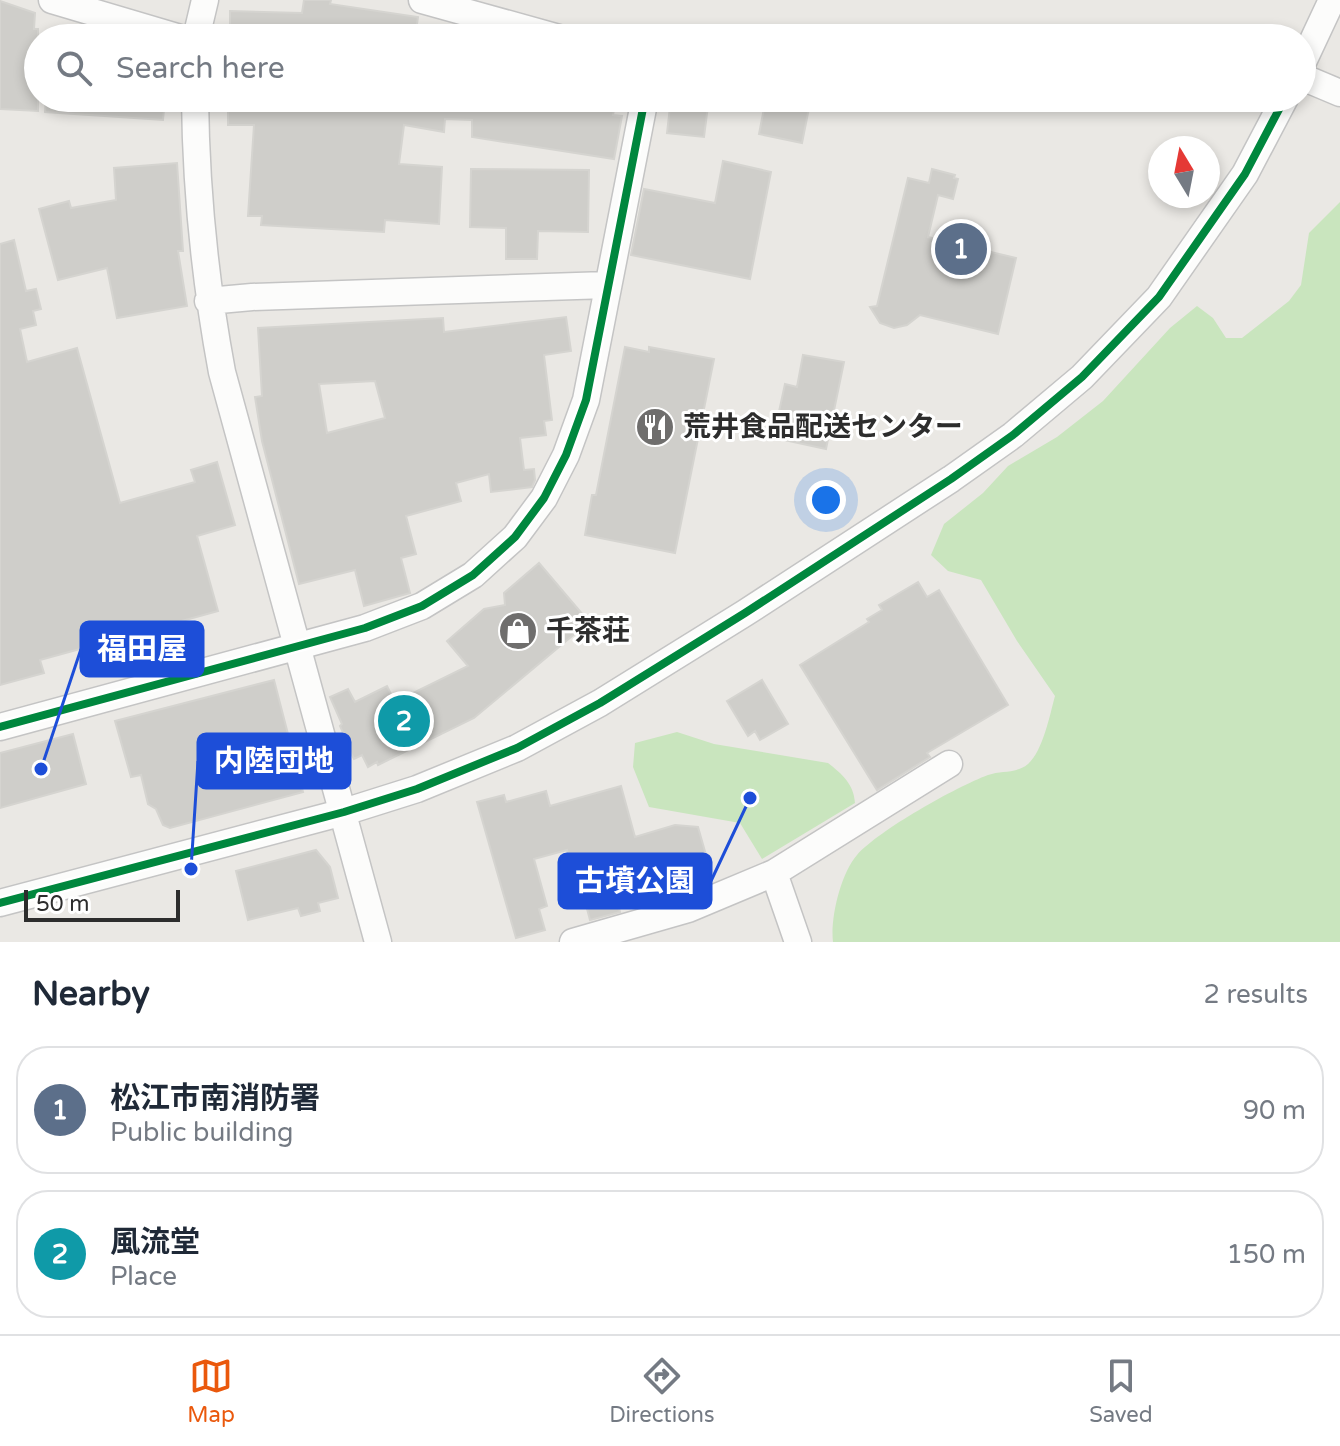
<!DOCTYPE html>
<html lang="en">
<head>
<meta charset="utf-8">
<style>
	:root { --surface:#fff; --page:#f6f6f7; --text:#1f2937; --muted:#747a83; --line:#e0e1e3; --accent:#ea580c }
	body { margin:0; font-family:"Varela Round","Noto Sans JP",sans-serif; background:var(--page); color:var(--text) }
	.compass { position:absolute; left:1148px; top:136px; width:72px; height:72px; border-radius:50%; background:var(--surface); box-shadow:0 4px 12px #0003; rotate:350deg }
	.scale { position:absolute; left:24px; bottom:20px; width:156px; box-sizing:border-box; padding-left:8px; border:4px solid #2d2d2d; border-top:0; font-size:22px; line-height:28px; white-space:nowrap; color:#2d2d2d; -webkit-text-stroke:6px #fff; paint-order:stroke }
	.you { position:absolute; left:826px; top:500px; width:28px; height:28px; margin:-20px; border:6px solid #fff; border-radius:50%; background:#1a73e8; box-shadow:0 0 0 12px #1a73e833 }
	.badge { display:grid; place-items:center; width:52px; height:52px; border-radius:50%; background:var(--accent); color:#fff; font-size:26px; font-weight:700 }
	.pin { position:absolute; translate:-50% -50%; border:4px solid #fff; box-shadow:0 2px 8px #0006 }
	.list { margin:0; padding:0; list-style:none }
	h2 { display:flex; justify-content:space-between; align-items:center; height:104px; margin:0; padding:0 32px; font-size:34px }
	h2 small { font-size:26px; font-weight:400; color:var(--muted) }
	.list li { display:grid; grid-template-columns:52px 1fr auto; gap:24px; align-items:center; box-sizing:border-box; height:128px; margin:0 16px 16px; padding:0 16px; border:2px solid var(--line); border-radius:32px }
	.list b { display:block; font-size:30px; white-space:nowrap }
	.list p { margin:0; font-size:26px; white-space:nowrap; color:var(--muted) }
	.list em { font-size:26px; font-style:normal; color:var(--muted) }
	.icon { flex:none; width:44px; height:44px; fill:none; stroke:currentColor; stroke-width:2; stroke-linecap:round; stroke-linejoin:round }
	.map { position:relative; flex:none; width:1340px; height:942px; overflow:hidden }
	.search { position:absolute; background:var(--surface); box-shadow:0 4px 12px #0003; left:24px; right:24px; top:24px; height:88px; display:flex; align-items:center; gap:20px; box-sizing:border-box; padding:0 28px; border-radius:44px; color:var(--muted); font-size:30px }
	.sheet { height:392px; background:var(--surface) }
	nav { display:flex; justify-content:space-around; align-items:center; box-sizing:border-box; height:112px; border-top:2px solid var(--line); background:var(--surface); font-size:22px; color:var(--muted) }
	nav a { display:grid; justify-items:center; gap:4px }
	nav .on { color:var(--accent) }
	.map>svg:first-child { display:block }
	.green { fill:#c9e5be }
	.building { fill:#cfceca; stroke:#d5d4d0; stroke-width:2; fill-rule:evenodd }
	.lines { fill:none; stroke-linecap:round; stroke-linejoin:round }
	.minor-casing { stroke:#c4c4c4; stroke-width:29 }
	.minor { stroke:#fcfcfb; stroke-width:26 }
	.cycleway-casing { stroke:#fff; stroke-width:13 }
	.cycleway { stroke:#00873e; stroke-width:8 }
	.labels { text-anchor:middle; dominant-baseline:central; stroke-width:6; stroke-linejoin:round; paint-order:stroke }
	.poi-label { font-size:28px; font-weight:bold; fill:#2d2d2d; stroke:#fff; text-anchor:start }
	.leader { fill:none; stroke:#1d4ed8; stroke-width:3 }
	.callout-dot { fill:#1d4ed8; stroke:#fff; stroke-width:3 }
	.callout { fill:#1d4ed8; stroke:#1d4ed8; stroke-width:3 }
	.callout-label { font-size:30px; text-anchor:middle; font-weight:bold; fill:#fff }
</style>
</head>
<body>
<div class="map">
<svg width="1340" height="942" viewBox="0 0 1340 942">
	<rect width="100%" height="100%" fill="#eae8e4"/>
	<path class="green" d="M1340,202V942H833C830,918 841,873 857,855C879,830 956,787 988,775C1002,770 1016,774 1028,764C1043,751 1050,714 1055,696L1017,641L981,580L948,571L931,555L944,524L983,493L1008,466L1057,437L1103,401L1170,328L1197,306L1213,318L1226,338H1242L1289,301L1301,285L1309,233Z
		M677,732L714,744L828,763C842,774 854,784 855,803L762,859L740,823L649,807L633,767L635,743Z"/>
	<path class="building" d="M304,0H331L330,4L418,17L415,38H230V11L302,13Z
		M0,1L35,13L34,29H38V111L0,109Z
		M46,98H165L163,120L45,112Z
		M228,98H616L613,115L622,116L614,159L472,137V120L445,119L444,132L404,125L399,164L442,167L439,224L385,220L384,232L261,225L262,216H248L254,125H228Z
		M671,98H709L704,137L667,133Z
		M766,98H811L802,143L759,134Z
		M723,161L771,172L750,279L631,255L644,189L715,203Z
		M177,163L183,251H178L187,306L117,318L107,268L58,280L39,209L69,201L71,208L116,200L114,168Z
		M471,169L589,170L588,232L538,231L537,259H506V228L470,227Z
		M932,169L955,175L954,178L958,179L953,199L938,195L928,237L1016,258L998,334L920,315L907,325L894,328L880,323L870,307L877,306L908,178L929,183Z
		M14,240L26,291L36,289L41,309L33,311L36,325L20,329L27,362L77,348L120,503L195,482L191,470L217,462L235,525L197,536L218,611L40,660L44,673L0,685V244Z
		M566,317L571,351L544,355L552,420L544,421L546,435L520,438L524,470L534,469L535,480L532,487L491,492L489,474L456,483L461,501L406,516L416,554L401,558L410,593L364,606L355,570L299,584L262,441L255,397L262,396L258,328L443,318L444,332ZM375,381L385,418L327,433L319,384Z
		M625,347L649,352V347L714,359L675,553L585,535L592,495H596Z
		M803,355L844,362L826,449L784,440L785,431L775,430L785,384L797,387Z
		M539,563L589,622L474,718L378,765L377,762L368,767L362,755L354,759L343,738L345,737L340,726L342,724L330,697L348,689L355,702L387,686L395,702L468,666L447,641L484,609L505,605L504,593Z
		M918,582L927,597L939,590L1008,705L927,753L930,757L877,790L800,665L869,622L867,619L882,610L879,605Z
		M274,680L303,792L170,828L163,825L156,809L148,804L141,775L131,777L115,721Z
		M762,680L788,724L760,740L755,731L748,736L727,701Z
		M73,734L86,784L0,808V753Z
		M621,786L635,837L675,825L698,827L706,855L618,878L622,895L616,897L620,912L590,920L586,905L583,906L567,850L534,859L547,906L539,909L545,930L516,938L477,802L504,795L506,802L546,791L550,806Z
		M316,850L330,867L338,898L318,903L320,911L301,916L298,908L248,920L236,871Z"/>
	<g class="lines">
		<g class="minor-casing">
			<path id="minor" d="M52,0L180,38
				M422,0L559,38
				M196,38L205,0
				M1302,64L1332,0
				M1302,77L1340,93
				M195,98C196,191 205,281 222,372L378,942
				M208,301L252,297L607,285
				M0,727L365,628L422,606L473,575L515,537L544,498L566,455L586,400L645,98
				M774,873L798,942
				M0,903L344,812L417,789L517,748L600,703L745,613L951,479L1013,435L1082,377L1159,297L1245,174L1285,98
				M573,942L688,909L774,873L949,764"/>
		</g>
		<use href="#minor" class="minor"/>
		<g class="cycleway-casing">
			<path id="cycleway" d="M0,727L365,628L422,606L473,575L515,537L544,498L566,455L586,400L645,98
				M0,903L344,812L417,789L517,748L600,703L745,613L951,479L1013,435L1082,377L1159,297L1245,174L1285,98"/>
		</g>
		<use href="#cycleway" class="cycleway"/>
	</g>
	<defs>
		<g id="restaurant-disc" transform="scale(2)"><circle r="9.5" fill="#6f6e6d" stroke="#fff"/><path d="M-5-6h1v4h1v-4h1v4h1v-4h1v5L-1.5 .5V6h-2V.5L-5-1ZM5-6V6H3V1.5H1.5Q1.5-4 5-6Z" fill="#fff"/></g>
		<g id="shop-disc" transform="scale(2)"><circle r="9.5" fill="#6f6e6d" stroke="#fff"/><path d="M-5-2.5h2.3a2.7 3.5 0 0 1 5.4 0H5L5.5 6h-11ZM-1.5-2.5h3a1.5 2.3 0 0 0-3 0Z" fill="#fff"/></g>
	</defs>
	<g fill-rule="evenodd">
		<use href="#restaurant-disc" x="655" y="427"/>
		<use href="#shop-disc" x="518" y="631"/>
	</g>
	<g class="labels">
		<g class="poi-label">
			<text x="683" y="427">荒井食品配送センター</text>
			<text x="546" y="631">千茶荘</text>
		</g>
	</g>
	<path class="leader" d="M41 769L81 649M191 869L198 761M750 798L711 881"/>
	<g class="callout-dot">
		<circle cx="41" cy="769" r="8"/>
		<circle cx="191" cy="869" r="8"/>
		<circle cx="750" cy="798" r="8"/>
	</g>
	<g class="callout">
		<rect x="81" y="622" width="122" height="54" rx="8"/>
		<rect x="198" y="734" width="152" height="54" rx="8"/>
		<rect x="559" y="854" width="152" height="54" rx="8"/>
	</g>
	<g class="callout-label">
		<text x="142" y="659">福田屋</text>
		<text x="274" y="771">内陸団地</text>
		<text x="635" y="891">古墳公園</text>
	</g>
</svg>
<svg class="compass" viewBox="-18 -18 36 36"><path d="M0-13l5 13h-10z" fill="#e53935"/><path d="M0 13l5-13h-10z" fill="#747a83"/></svg>
<div class="scale">50 m</div>
<div class="you"></div>
<div class="pin badge" style="left:961px;top:249px;background:#5c6f8a">1</div>
<div class="pin badge" style="left:404px;top:721px;background:#0f9aa8">2</div>
<div class="search"><svg class="icon" aria-label="search" viewBox="0 0 24 24"><circle cx="10" cy="10" r="6"/><path d="M15 15l6 6"/></svg>Search here</div>
</div>
<section class="sheet">
<h2>Nearby<small>2 results</small></h2>
<ul class="list">
<li><span class="badge" style="background:#5c6f8a">1</span><div><b>松江市南消防署</b><p>Public building</p></div><em>90 m</em></li>
<li><span class="badge" style="background:#0f9aa8">2</span><div><b>風流堂</b><p>Place</p></div><em>150 m</em></li>
</ul>
</section>
<nav>
<a class="on"><svg class="icon" aria-label="map" viewBox="0 0 24 24"><path d="M3 6l6-2 6 2 6-2v14l-6 2-6-2-6 2zM9 4v14M15 6v14"/></svg>Map</a>
<a><svg class="icon" aria-label="directions" viewBox="0 0 24 24"><path d="M12 3l9 9-9 9-9-9zM9 14v-3h6M13 9l2 2-2 2"/></svg>Directions</a>
<a><svg class="icon" aria-label="saved" viewBox="0 0 24 24"><path d="M7 4h10v16l-5-4-5 4z"/></svg>Saved</a>
</nav>
</body>
</html>
